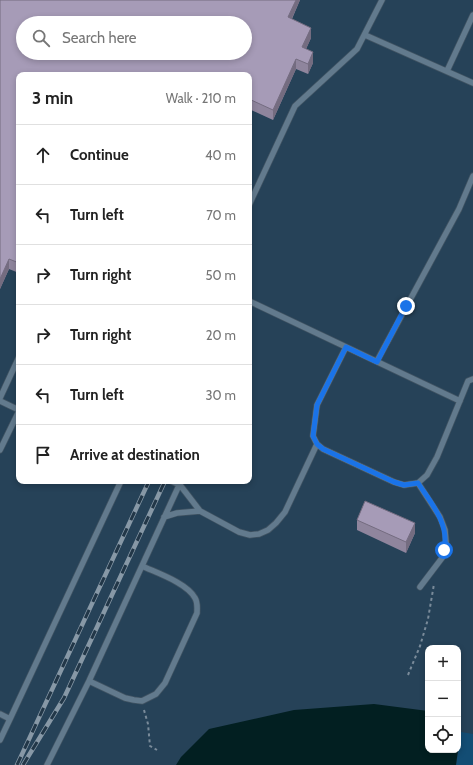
<!DOCTYPE html>
<html lang="en">
<head>
<meta charset="utf-8">
<style>
	:root { --surface:#fff; --page:#f6f6f6; --text:#222; --muted:#767676; --line:#e0e0e0 }
	body { margin:0; font-family:Cabin,sans-serif; background:var(--page); color:var(--text) }
	.controls { position:absolute; right:12px; bottom:12px; display:grid; overflow:hidden; border-radius:8px; box-shadow:0 2px 6px #0003 }
	.controls button { width:36px; height:36px; display:grid; place-items:center; padding:0; border:0; border-bottom:1px solid var(--line); background:var(--surface); color:var(--text); font:20px sans-serif }
	.stop { position:absolute; width:12px; height:12px; margin:-9px; border:3px solid #1a73e8; border-radius:50%; background:#fff }
	.stop.end { background:#1a73e8; border-color:#fff; box-shadow:0 1px 4px #0008 }
	.list { margin:0; padding:0; list-style:none }
	h2 { display:flex; justify-content:space-between; align-items:center; height:52px; margin:0; padding:0 16px; font-size:17px }
	h2 small { font-size:13px; font-weight:400; color:var(--muted) }
	.list li { display:grid; grid-template-columns:26px 1fr auto; gap:12px; align-items:center; box-sizing:border-box; height:60px; padding:0 16px; border-top:1px solid var(--line) }
	.list b { display:block; font-size:15px; white-space:nowrap }
	.list em { font-size:13px; font-style:normal; color:var(--muted) }
	.icon { flex:none; width:22px; height:22px; fill:none; stroke:currentColor; stroke-width:2; stroke-linecap:round; stroke-linejoin:round }
	.map { position:relative; flex:none; width:473px; height:765px; overflow:hidden }
	.search { position:absolute; background:var(--surface); box-shadow:0 2px 6px #0003; left:16px; top:16px; width:236px; height:44px; display:flex; align-items:center; gap:10px; box-sizing:border-box; padding:0 14px; border-radius:22px; color:var(--muted); font-size:15px }
	.panel { position:absolute; background:var(--surface); box-shadow:0 2px 6px #0003; left:16px; top:72px; width:236px; height:412px; border-radius:8px }
	.map>svg:first-child { display:block }
	.built { fill:#264258; fill-rule:evenodd }
	.green { fill:#134d74 }
	.water { fill:#021f21 }
	.lines { fill:none; stroke-linecap:round; stroke-linejoin:round }
	.lane-casing { stroke:#405362; stroke-width:7 }
	.path { stroke:#7a8b9a; stroke-width:2; stroke-dasharray:3 3; stroke-linecap:butt }
	.lane { stroke:#627a8d; stroke-width:5.5 }
	.rail-casing { stroke:#8798a6; stroke-width:4.5 }
	.rail { stroke:#223748; stroke-width:3; stroke-dasharray:9; stroke-linecap:butt }
	.wall { fill:#8f859d }
	.shaded-wall { fill:#746c80 }
	.building { fill:#a69bb7; stroke:#746c80; fill-rule:evenodd }
	.route { stroke:#1a73e8; stroke-width:5 }
</style>
</head>
<body>
<div class="map">
<svg width="473" height="765" viewBox="0 0 473 765">
	<rect width="100%" height="100%" fill="#223748"/>
	<path class="built" d="M0,0H473V765H0ZM23,23H245V53H23ZM19,75H249V481H19ZM428,648H458V750H428Z"/>
	<path class="green" d="M461,732L473,734V765H456Z"/>
	<path class="water" d="M374,704L428,711V750H458L456,765H176L181,757L209,729L294,710Z"/>
	<g class="lines">
		<g class="lane-casing">
			<path id="lane" d="M365,35L473,83
				M447,71L473,15
				M249,205L295,106L357,49L382,0
				M249,301L460,401
				M346,347L317,405L313,436L317,444L323,449L394,482L404,485L418,483L427,475L437,457L468,381L473,379
				M377,361L459,209L473,176
				M0,398L19,357
				M0,401L19,410
				M0,450L19,411
				M171,481L180,485L200,511L239,532L250,535L259,534L268,530L276,523L285,512L317,444
				M418,483L440,517L445,530L446,542L442,558L420,587
				M164,517L177,513L200,511
				M89,681L125,698L134,700L142,701L156,694L165,683L197,613C197,608 198,603 195,598C187,583 157,573 142,566
				M0,714L10,719L121,481
				M0,740L10,719
				M47,765L89,681L181,481"/>
		</g>
		<path class="path" d="M408,675L420,646L428,619L434,584
			M144,710L148,724L150,746L157,750"/>
		<use href="#lane" class="lane"/>
		<g class="rail-casing">
			<path id="rail" d="M17,765L149,481
				M23,765L64,698L165,481"/>
		</g>
		<use href="#rail" class="rail"/>
	</g>
	<path class="wall" d="M0,0H300L292,19L311,38L306,49L313,63L308,74L296,69L273,120L249,109L19,75V273L9,269L0,289Z
		M357,520L415,533L406,553L357,530Z"/>
	<path class="shaded-wall" d="M296,0H300L288,27V17Z
		M311,28V38L302,58V47Z
		M313,52V63L308,74V64Z
		M296,59V69L273,120V110Z
		M9,259V269L0,289V279Z
		M415,523V533L406,553V542Z"/>
	<path class="building" d="M0,0H296L288,17L311,28L302,47L313,52L308,64L296,59L273,110L249,99V75H19V263L9,259L0,279ZM23,23H245V53H23Z
		M365,501L415,523L406,542L357,520Z"/>
	<g class="lines">
		<path class="route" d="M406,306L377,362L346,347L317,405L313,436L317,444L323,449L394,482L404,485L418,483C431,503 450,524 444,550"/>
	</g>
</svg>
<div class="controls">
<button>+</button>
<button>−</button>
<button><svg class="icon" aria-label="locate" viewBox="0 0 24 24"><circle cx="12" cy="12" r="6"/><path d="M12 2v4M12 18v4M2 12h4M18 12h4"/></svg></button>
</div>
<div class="stop" style="left:444px;top:550px"></div>
<div class="stop end" style="left:406px;top:306px"></div>
<div class="search"><svg class="icon" aria-label="search" viewBox="0 0 24 24"><circle cx="10" cy="10" r="6"/><path d="M15 15l6 6"/></svg>Search here</div>
<section class="panel">
<h2>3 min<small>Walk · 210 m</small></h2>
<ul class="list">
<li><svg class="icon" aria-label="ahead" viewBox="0 0 24 24"><path d="M12 20V5M6 11l6-6 6 6"/></svg><div><b>Continue</b></div><em>40 m</em></li>
<li><svg class="icon" aria-label="left" viewBox="0 0 24 24"><path d="M17 20v-9H6M10 6l-5 5 5 5"/></svg><div><b>Turn left</b></div><em>70 m</em></li>
<li><svg class="icon" aria-label="right" viewBox="0 0 24 24"><path d="M7 20v-9h11M14 6l5 5-5 5"/></svg><div><b>Turn right</b></div><em>50 m</em></li>
<li><svg class="icon" aria-label="right" viewBox="0 0 24 24"><path d="M7 20v-9h11M14 6l5 5-5 5"/></svg><div><b>Turn right</b></div><em>20 m</em></li>
<li><svg class="icon" aria-label="left" viewBox="0 0 24 24"><path d="M17 20v-9H6M10 6l-5 5 5 5"/></svg><div><b>Turn left</b></div><em>30 m</em></li>
<li><svg class="icon" aria-label="arrive" viewBox="0 0 24 24"><path d="M6 21V4h12l-3 4 3 4H6"/></svg><div><b>Arrive at destination</b></div></li>
</ul>
</section>
</div>
</body>
</html>
